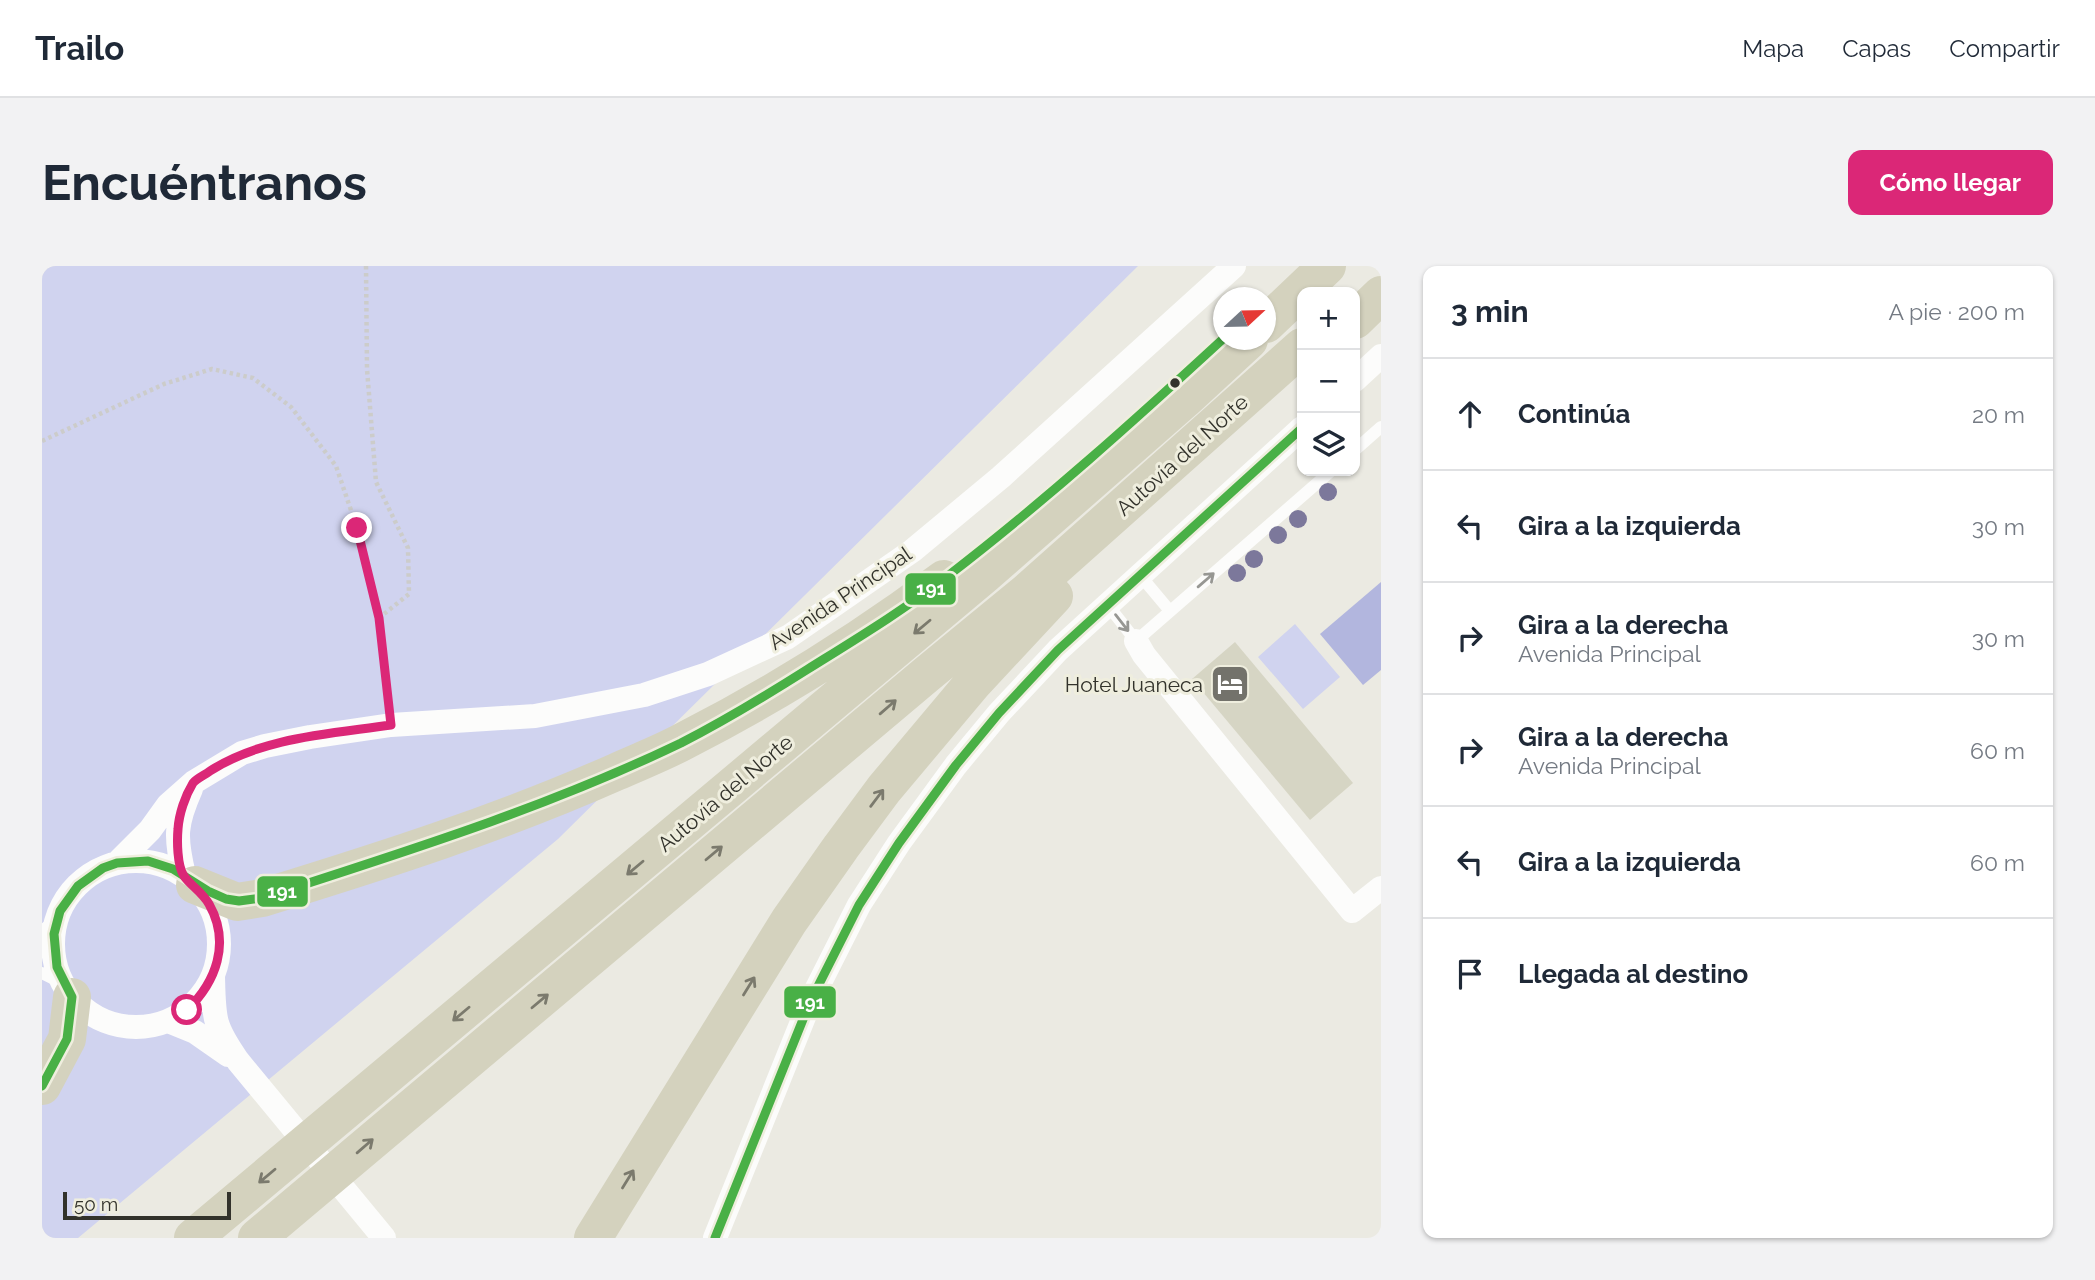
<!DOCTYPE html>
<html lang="es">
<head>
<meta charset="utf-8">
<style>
	:root { --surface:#fff; --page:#f2f2f3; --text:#1f2937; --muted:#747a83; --line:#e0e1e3; --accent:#db2777 }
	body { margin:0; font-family:Raleway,sans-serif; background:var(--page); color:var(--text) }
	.controls { position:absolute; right:21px; top:21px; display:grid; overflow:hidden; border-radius:14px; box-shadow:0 2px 5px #0004 }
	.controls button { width:63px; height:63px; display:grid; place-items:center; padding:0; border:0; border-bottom:2px solid var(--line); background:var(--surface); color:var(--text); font:35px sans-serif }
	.compass { position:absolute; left:1171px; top:21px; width:63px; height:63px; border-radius:50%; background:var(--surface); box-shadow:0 2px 5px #0004; rotate:68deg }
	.scale { position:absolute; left:21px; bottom:18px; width:168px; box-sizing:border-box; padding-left:7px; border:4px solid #32322b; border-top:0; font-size:19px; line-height:24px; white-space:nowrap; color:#32322b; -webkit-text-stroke:5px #efeede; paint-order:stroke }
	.stop { position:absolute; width:21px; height:21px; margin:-16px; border:5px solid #db2777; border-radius:50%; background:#fff }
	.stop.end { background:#db2777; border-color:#fff; box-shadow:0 2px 7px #0008 }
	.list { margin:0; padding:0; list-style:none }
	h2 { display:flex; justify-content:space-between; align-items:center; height:91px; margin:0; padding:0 28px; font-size:30px }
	h2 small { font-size:23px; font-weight:400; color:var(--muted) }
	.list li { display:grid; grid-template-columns:46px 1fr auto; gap:21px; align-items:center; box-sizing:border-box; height:112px; padding:0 28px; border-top:2px solid var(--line) }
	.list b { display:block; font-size:26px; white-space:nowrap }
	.list p { margin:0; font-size:23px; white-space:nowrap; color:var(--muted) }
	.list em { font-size:23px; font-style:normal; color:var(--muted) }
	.icon { flex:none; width:38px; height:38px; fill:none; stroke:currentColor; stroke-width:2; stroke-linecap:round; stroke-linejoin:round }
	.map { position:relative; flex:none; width:1339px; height:972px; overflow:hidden; border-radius:14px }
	header { display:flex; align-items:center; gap:42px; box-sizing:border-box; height:98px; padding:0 35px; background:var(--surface); border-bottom:2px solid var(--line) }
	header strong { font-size:33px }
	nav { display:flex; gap:38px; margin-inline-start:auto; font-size:24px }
	.intro { display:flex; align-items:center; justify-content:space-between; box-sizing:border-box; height:168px; padding:0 42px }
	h1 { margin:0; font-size:49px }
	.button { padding:18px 32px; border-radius:14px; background:var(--accent); color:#fff; font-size:24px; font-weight:700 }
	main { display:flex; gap:42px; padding:0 42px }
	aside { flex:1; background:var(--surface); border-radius:14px; box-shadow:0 2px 5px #0004 }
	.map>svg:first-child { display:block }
	.green { fill:#d0d3ef }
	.water { fill:#b2b6de }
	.building { fill:#d6d5c4 }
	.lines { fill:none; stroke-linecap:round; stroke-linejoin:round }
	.path { stroke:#ccccca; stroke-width:4.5; stroke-dasharray:3.5 3.5; stroke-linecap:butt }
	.service { stroke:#fcfcfb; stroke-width:12 }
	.minor { stroke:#fcfcfb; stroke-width:24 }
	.motorway { stroke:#d4d2be; stroke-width:38 }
	.bus-1-casing { stroke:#efeede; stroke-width:14 }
	.bus-1 { stroke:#49b046; stroke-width:9 }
	.tree { fill:#7c789b }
	.oneway { stroke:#979793 }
	.oneway2 { stroke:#7b7a6d }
	.route { stroke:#db2777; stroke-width:9 }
	.bus-dot { fill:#32322b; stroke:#efeede; stroke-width:2.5 }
	.labels { text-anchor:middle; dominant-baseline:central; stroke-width:6; stroke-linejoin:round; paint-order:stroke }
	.street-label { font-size:21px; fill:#32322b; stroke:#efeede }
	.poi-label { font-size:21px; fill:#32322b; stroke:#efeede; text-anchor:end }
	.line-badge { stroke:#efeede; stroke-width:2.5 }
	.badge-label { font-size:19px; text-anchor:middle; font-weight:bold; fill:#fff }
</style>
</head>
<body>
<header>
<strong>Trailo</strong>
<nav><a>Mapa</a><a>Capas</a><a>Compartir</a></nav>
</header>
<div class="intro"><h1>Encuéntranos</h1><a class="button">Cómo llegar</a></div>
<main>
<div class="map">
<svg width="1339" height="972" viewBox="0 0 1339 972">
	<rect width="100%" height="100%" fill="#ebeae2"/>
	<path class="green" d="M0,0H1096L516,573L36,972H0Z
		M1253,358L1298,411L1261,443L1216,391Z"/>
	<path class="water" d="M1339,316V404L1321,419L1278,368Z"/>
	<path class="building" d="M1193,376L1311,517L1268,554L1150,413Z"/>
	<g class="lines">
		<path class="path" d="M324,0L325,103L334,216L366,282L367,328L337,352
			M0,175L122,118L170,103L211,112L249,141L294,200L315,262L337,352L347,437"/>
		<path class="service" d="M1313,184L1339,161
			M1097,308L1128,345
			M1065,338L1094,375L1289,205
			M0,665L15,653
			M0,707L20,717"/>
		<path class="minor" d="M1313,114L1339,90
			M1094,375L1102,389L1310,645L1339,622
			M11 678a83 83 0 1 1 166 0a83 83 0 1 1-166 0Z
			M76,596L108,564L126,539L152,516L200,487L223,480L268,471L349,459L493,450L602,429L666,408L746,371L870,285L959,211L1192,0
			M142,609C133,571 133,559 149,523
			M171,710C172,753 171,759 196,795L342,972
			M126,755L153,766L186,789
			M673,972L768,736L817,639L857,577L914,499L957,447L1016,384L1260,162"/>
		<path class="motorway" d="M1313,54L1339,29
			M1224,58L1285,0
			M153,619L195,636L220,632C340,595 459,557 574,506C596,496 620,487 642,475C732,429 820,374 902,313
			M0,820L25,773L30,731
			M151,972L942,309L1143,133L1207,74
			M215,972L885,408L985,326L1260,81
			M551,972L747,655L799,581L842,523L931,417L1012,330"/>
		<g class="bus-1-casing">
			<path id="bus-1" d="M0,820L25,773L30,731L15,701L12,668L18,645L36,620L61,602L75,597L106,595L131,603L166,625L184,633L197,635L220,632C362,586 504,542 639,477C682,455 725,429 766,403C814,373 862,344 907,309C1003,235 1093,154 1182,72
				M673,972L768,736L817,639L857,577L914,499L957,447L1016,384L1260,162"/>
		</g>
		<use href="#bus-1" class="bus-1"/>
	</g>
	<g class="tree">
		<circle cx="1286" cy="226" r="9"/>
		<circle cx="1256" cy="253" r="9"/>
		<circle cx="1236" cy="269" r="9"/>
		<circle cx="1212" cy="293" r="9"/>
		<circle cx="1195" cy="307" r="9"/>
	</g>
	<defs><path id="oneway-shaft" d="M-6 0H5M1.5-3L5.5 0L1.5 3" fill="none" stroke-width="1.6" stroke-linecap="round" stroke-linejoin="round" transform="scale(1.75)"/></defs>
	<g class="oneway">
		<use href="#oneway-shaft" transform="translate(1164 314) rotate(-41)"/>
		<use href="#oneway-shaft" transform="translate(1080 357) rotate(52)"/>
	</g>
	<g class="oneway2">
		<use href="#oneway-shaft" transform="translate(880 361) rotate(140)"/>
		<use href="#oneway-shaft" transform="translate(846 441) rotate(-41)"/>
		<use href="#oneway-shaft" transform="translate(835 532) rotate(-53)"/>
		<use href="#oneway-shaft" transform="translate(672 587) rotate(-40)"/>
		<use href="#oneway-shaft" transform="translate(593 602) rotate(140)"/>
		<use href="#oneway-shaft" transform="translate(707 720) rotate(-58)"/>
		<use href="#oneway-shaft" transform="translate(498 735) rotate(-40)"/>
		<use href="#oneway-shaft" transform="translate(419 748) rotate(140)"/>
		<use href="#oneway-shaft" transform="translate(323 880) rotate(-41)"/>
		<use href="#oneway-shaft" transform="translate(225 910) rotate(140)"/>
		<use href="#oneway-shaft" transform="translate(586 913) rotate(-58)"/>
	</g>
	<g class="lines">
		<path class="route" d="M145,744C174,716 189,677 167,638C160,626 148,619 142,610C135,600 135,574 136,563C137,548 143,530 151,517C155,512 163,509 168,505C221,471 288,468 349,459L337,352L315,262"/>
	</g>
	<defs>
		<g id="hotel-square" transform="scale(2.0125)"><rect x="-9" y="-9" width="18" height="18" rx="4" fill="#73726b" stroke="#efeede"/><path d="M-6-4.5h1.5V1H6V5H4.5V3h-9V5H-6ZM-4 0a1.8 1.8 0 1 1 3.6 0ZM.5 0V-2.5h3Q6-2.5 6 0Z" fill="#fff"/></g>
	</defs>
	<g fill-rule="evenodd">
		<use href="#hotel-square" x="1188" y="418"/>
	</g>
	<circle class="bus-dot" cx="1133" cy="117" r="6"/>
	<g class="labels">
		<g class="street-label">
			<text transform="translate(1140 189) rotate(-42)">Autovía del Norte</text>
			<text transform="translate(798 332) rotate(-34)">Avenida Principal</text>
			<text transform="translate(683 527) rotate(-40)">Autovía del Norte</text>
		</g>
		<g class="poi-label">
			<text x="1161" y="418">Hotel Juaneca</text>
		</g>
	</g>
	<g class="line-badge">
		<rect x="862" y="306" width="53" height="34" rx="7" fill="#49b046"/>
		<rect x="214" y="609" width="53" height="33" rx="7" fill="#49b046"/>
		<rect x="741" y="719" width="54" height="34" rx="7" fill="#49b046"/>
	</g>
	<g class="badge-label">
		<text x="889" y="329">191</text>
		<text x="240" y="632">191</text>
		<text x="768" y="743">191</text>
	</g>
</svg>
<div class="controls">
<button>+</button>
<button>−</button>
<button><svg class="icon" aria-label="layers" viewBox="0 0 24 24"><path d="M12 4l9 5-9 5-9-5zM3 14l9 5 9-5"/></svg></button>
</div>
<svg class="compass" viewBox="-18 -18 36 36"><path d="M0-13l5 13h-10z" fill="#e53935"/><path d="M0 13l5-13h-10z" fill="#747a83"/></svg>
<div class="scale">50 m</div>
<div class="stop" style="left:145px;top:744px"></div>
<div class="stop end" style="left:315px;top:262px"></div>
</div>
<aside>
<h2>3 min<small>A pie · 200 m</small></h2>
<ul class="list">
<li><svg class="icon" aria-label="ahead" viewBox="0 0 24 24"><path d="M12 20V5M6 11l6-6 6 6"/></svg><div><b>Continúa</b></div><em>20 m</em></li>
<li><svg class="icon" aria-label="left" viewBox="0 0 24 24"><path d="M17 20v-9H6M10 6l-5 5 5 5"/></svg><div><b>Gira a la izquierda</b></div><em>30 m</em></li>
<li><svg class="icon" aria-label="right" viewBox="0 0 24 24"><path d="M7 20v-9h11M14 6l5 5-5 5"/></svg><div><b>Gira a la derecha</b><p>Avenida Principal</p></div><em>30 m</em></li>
<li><svg class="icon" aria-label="right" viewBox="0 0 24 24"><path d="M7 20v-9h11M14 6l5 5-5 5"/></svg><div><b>Gira a la derecha</b><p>Avenida Principal</p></div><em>60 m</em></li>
<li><svg class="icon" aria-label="left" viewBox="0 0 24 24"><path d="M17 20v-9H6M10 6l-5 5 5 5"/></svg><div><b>Gira a la izquierda</b></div><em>60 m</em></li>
<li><svg class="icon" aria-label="arrive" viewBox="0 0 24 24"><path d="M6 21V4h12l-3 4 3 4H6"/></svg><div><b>Llegada al destino</b></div></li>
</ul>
</aside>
</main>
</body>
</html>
